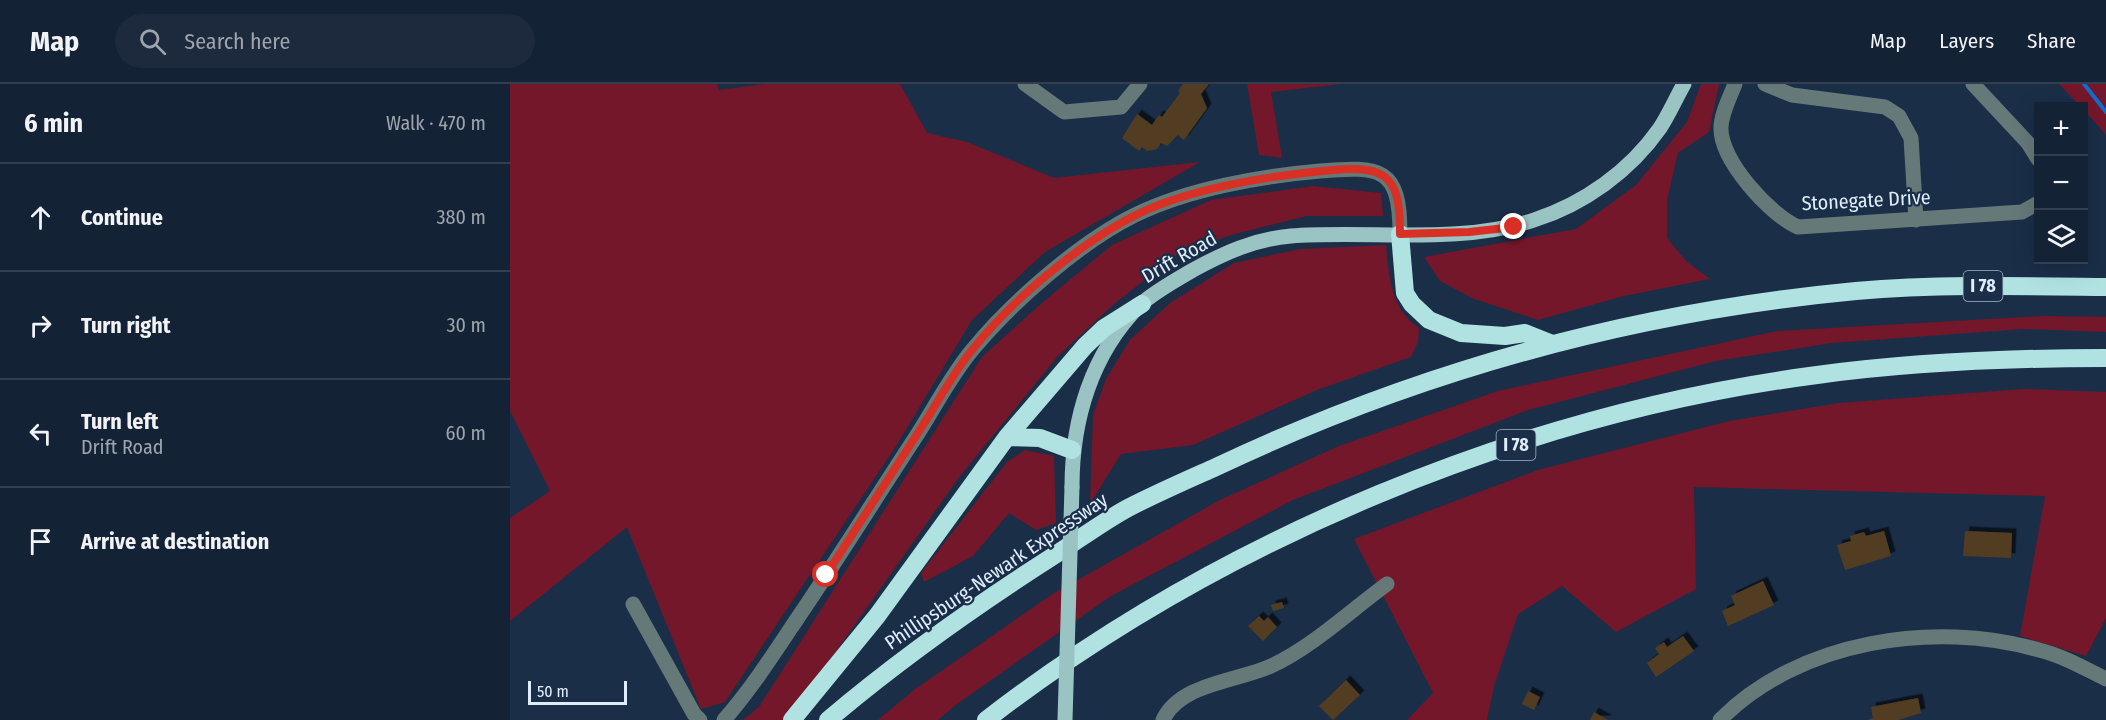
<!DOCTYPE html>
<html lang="en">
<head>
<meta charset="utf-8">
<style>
	:root { --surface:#142236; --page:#1d2a3e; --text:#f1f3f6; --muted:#9da4ad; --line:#333f51 }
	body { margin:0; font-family:"Fira Sans Condensed",sans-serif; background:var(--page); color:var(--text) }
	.controls { position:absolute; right:18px; top:18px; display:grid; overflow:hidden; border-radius:0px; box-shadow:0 6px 24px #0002 }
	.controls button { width:54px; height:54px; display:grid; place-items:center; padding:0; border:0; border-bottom:2px solid var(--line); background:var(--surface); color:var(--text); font:30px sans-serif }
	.scale { position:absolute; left:18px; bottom:15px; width:99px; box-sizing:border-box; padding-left:6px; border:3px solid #dfecfc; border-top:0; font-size:16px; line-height:21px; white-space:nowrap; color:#dfecfc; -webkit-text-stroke:4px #1a2e48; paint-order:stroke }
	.stop { position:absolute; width:18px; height:18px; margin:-14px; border:4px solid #d93025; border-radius:50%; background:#fff }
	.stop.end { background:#d93025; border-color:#fff; box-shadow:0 2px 6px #0008 }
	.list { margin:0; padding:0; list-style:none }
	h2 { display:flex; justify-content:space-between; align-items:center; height:78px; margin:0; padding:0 24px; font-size:26px }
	h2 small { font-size:20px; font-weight:400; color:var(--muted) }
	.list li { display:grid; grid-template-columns:39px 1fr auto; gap:18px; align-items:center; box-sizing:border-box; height:108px; padding:0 24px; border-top:2px solid var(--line) }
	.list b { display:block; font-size:22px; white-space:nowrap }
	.list p { margin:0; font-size:20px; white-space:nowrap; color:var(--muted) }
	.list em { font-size:20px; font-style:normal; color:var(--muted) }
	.icon { flex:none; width:33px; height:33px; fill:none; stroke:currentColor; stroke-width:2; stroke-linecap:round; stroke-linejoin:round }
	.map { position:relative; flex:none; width:1596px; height:636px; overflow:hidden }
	header { display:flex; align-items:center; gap:36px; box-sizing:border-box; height:84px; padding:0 30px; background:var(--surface); border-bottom:2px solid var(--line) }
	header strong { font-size:28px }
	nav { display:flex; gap:33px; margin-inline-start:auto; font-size:21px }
	.search { width:420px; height:54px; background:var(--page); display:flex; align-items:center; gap:15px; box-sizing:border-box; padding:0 21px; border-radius:33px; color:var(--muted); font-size:22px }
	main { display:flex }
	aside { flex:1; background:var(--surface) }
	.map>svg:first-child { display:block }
	.green { fill:#74172a }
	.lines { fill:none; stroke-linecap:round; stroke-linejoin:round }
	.stream { stroke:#116dcb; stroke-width:4 }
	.building { fill:#523e20; filter:url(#shadow) }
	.minor { stroke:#657978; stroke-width:15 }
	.major { stroke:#9ac4c3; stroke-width:15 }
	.highway { stroke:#afe2e1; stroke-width:18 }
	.major-bridge { stroke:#9ac4c3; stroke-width:15 }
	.route { stroke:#d93025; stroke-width:8 }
	.labels { text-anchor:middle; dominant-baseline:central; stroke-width:4.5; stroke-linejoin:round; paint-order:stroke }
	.shield { fill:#1a2e48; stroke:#a4b3c6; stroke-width:1.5 }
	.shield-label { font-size:18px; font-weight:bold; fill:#dfecfc }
	.street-label { font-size:20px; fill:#dfecfc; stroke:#1a2e48 }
</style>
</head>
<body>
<header>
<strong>Map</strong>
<div class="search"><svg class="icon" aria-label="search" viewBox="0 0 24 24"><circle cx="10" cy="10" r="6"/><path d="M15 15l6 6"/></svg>Search here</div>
<nav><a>Map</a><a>Layers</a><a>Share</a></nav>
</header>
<main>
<aside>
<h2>6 min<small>Walk · 470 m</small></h2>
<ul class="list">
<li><svg class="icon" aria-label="ahead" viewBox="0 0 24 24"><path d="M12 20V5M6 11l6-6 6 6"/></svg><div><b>Continue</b></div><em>380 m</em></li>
<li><svg class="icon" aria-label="right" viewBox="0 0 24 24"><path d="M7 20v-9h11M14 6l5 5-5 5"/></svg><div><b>Turn right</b></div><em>30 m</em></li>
<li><svg class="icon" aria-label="left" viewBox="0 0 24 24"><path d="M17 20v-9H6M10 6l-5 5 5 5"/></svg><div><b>Turn left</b><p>Drift Road</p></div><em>60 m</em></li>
<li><svg class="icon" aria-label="arrive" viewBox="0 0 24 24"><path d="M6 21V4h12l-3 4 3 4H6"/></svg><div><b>Arrive at destination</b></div></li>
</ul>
</aside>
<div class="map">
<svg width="1596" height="636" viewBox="0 0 1596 636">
	<defs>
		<filter id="shadow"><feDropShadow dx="4.5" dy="-4.5" stdDeviation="0" flood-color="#0009"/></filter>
	</defs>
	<rect width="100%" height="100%" fill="#1a2e48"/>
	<path class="green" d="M0,0H207L209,6L254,0H390L417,49L457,58L544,94L690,78L535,168L462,236L386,362L215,618L191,625L117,443L0,537V434L40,407L0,327Z
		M737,0H832L761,8L772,74L749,71Z
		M1191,0H1209L1199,48L1168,69L1157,116V154L1176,177L1200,195L1114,212L1028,236L964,215L930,197L914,173L1066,145L1126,101L1177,38Z
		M1549,0H1596V51L1574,26V22H1570Z
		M803,102L871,109L873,132H797L721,151L668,170L604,220L548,272L450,392L281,631L275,636H233L249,623L472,273L533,218L602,161L701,116Z
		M876,161C879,193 881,226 909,244L908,258L901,273L807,306L683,361L611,370L580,420L583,331L596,295L620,256L660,219L724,179L790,165Z
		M1535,232L1596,233V248L1513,245L1322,259L1206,277L1018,326L783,416L601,512L447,620L428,636H368L404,606L541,511L710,416L829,362L988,307L1267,247Z
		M1514,305L1596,308V534L1576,572L1510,552L1535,412L1184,403L1186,505L1106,548L1052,502L1008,530L984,602L977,636H897L923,609L844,455L1028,386L1219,337L1329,319Z
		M515,366L544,372L546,439L526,446L499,429L463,472L414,498L411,489L497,378Z"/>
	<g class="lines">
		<path class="stream" d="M1574,0L1596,28"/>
	</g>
	<path class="building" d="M673,0H699L691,10L697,24L674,56L668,51L657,62L651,59L647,65L637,67L632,63L629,67L612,54L627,30L642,41L649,31L652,33L670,9L668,7Z
		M1374,447L1381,472L1335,486L1327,461L1341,457L1340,452L1354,448L1356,452Z
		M1455,447L1502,449L1501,474L1453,472Z
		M1253,497L1264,521L1218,542L1212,527L1225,521L1221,512Z
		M772,518L774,524L763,527L761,521Z
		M749,532L754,537L758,533L767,543L753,557L738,542Z
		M1173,552L1184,567L1146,593L1137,579L1149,570L1145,564L1154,558L1157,563Z
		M836,596L850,611L823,636L809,622Z
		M1018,607L1030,613L1024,626L1012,620Z
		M1408,614L1411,629L1388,636H1357L1363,634L1361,623Z
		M1084,628L1098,636H1080Z"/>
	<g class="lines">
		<path class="minor" d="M515,0L554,28L611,23L630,0
			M1225,0C1220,13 1211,30 1211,44C1210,76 1260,131 1288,143L1512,128L1528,119
			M1255,0L1282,11L1375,23L1389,32L1401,54L1406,136
			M1463,0L1518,59L1528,75
			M123,520L184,630L190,636
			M214,636C242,604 265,568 289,532C329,473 367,412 407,351C425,323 441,291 463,265C502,218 570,158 625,131C678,105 751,92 810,87C871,82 890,83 890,150
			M653,636C670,599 729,597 761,582C802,563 840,527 877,500
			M1210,636C1289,556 1425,536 1529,566C1553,572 1574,584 1596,595"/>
		<path class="major" d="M562,403C562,336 581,270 630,221C644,208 666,196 683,186C714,169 745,155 781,152C859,146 949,161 1024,136C1074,120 1120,87 1150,44C1159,30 1166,14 1174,0"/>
		<path class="highway" d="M890,150L895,209L902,220L919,236L951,249L995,252L1015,249L1040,259
			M497,353L575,262L594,244L632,220
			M282,636L367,532L497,353L530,354L562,366
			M318,636C390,575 468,520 548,469C571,454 594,437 618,424C647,409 677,396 706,383C909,287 1122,228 1346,207C1429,200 1513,202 1596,203
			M476,636C710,455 1014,329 1307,291C1403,278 1500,274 1596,274"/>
		<path class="major-bridge" d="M555,636L562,403"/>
	</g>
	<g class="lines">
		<path class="route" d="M316,491C349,440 382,389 415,338C430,314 444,288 462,266C505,212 585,145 651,120C705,100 767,91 824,86C880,81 890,96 890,150L959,148L1004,143"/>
	</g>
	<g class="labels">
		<g class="shield">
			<rect x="1453.5" y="187" width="39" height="30" rx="4.5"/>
			<rect x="986.5" y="346" width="39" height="30" rx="4.5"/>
		</g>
		<g class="shield-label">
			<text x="1473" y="202">I 78</text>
			<text x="1006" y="361">I 78</text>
		</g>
		<g class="street-label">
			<text transform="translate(1356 116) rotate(-3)">Stonegate Drive</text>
			<text transform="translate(669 173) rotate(-30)">Drift Road</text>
			<text transform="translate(486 487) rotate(-34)">Phillipsburg-Newark Expressway</text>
		</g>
	</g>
</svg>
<div class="controls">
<button>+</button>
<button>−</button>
<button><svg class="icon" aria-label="layers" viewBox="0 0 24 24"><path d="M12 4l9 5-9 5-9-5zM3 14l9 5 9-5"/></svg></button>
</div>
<div class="scale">50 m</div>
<div class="stop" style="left:316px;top:491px"></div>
<div class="stop end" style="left:1004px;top:143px"></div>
</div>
</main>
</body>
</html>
